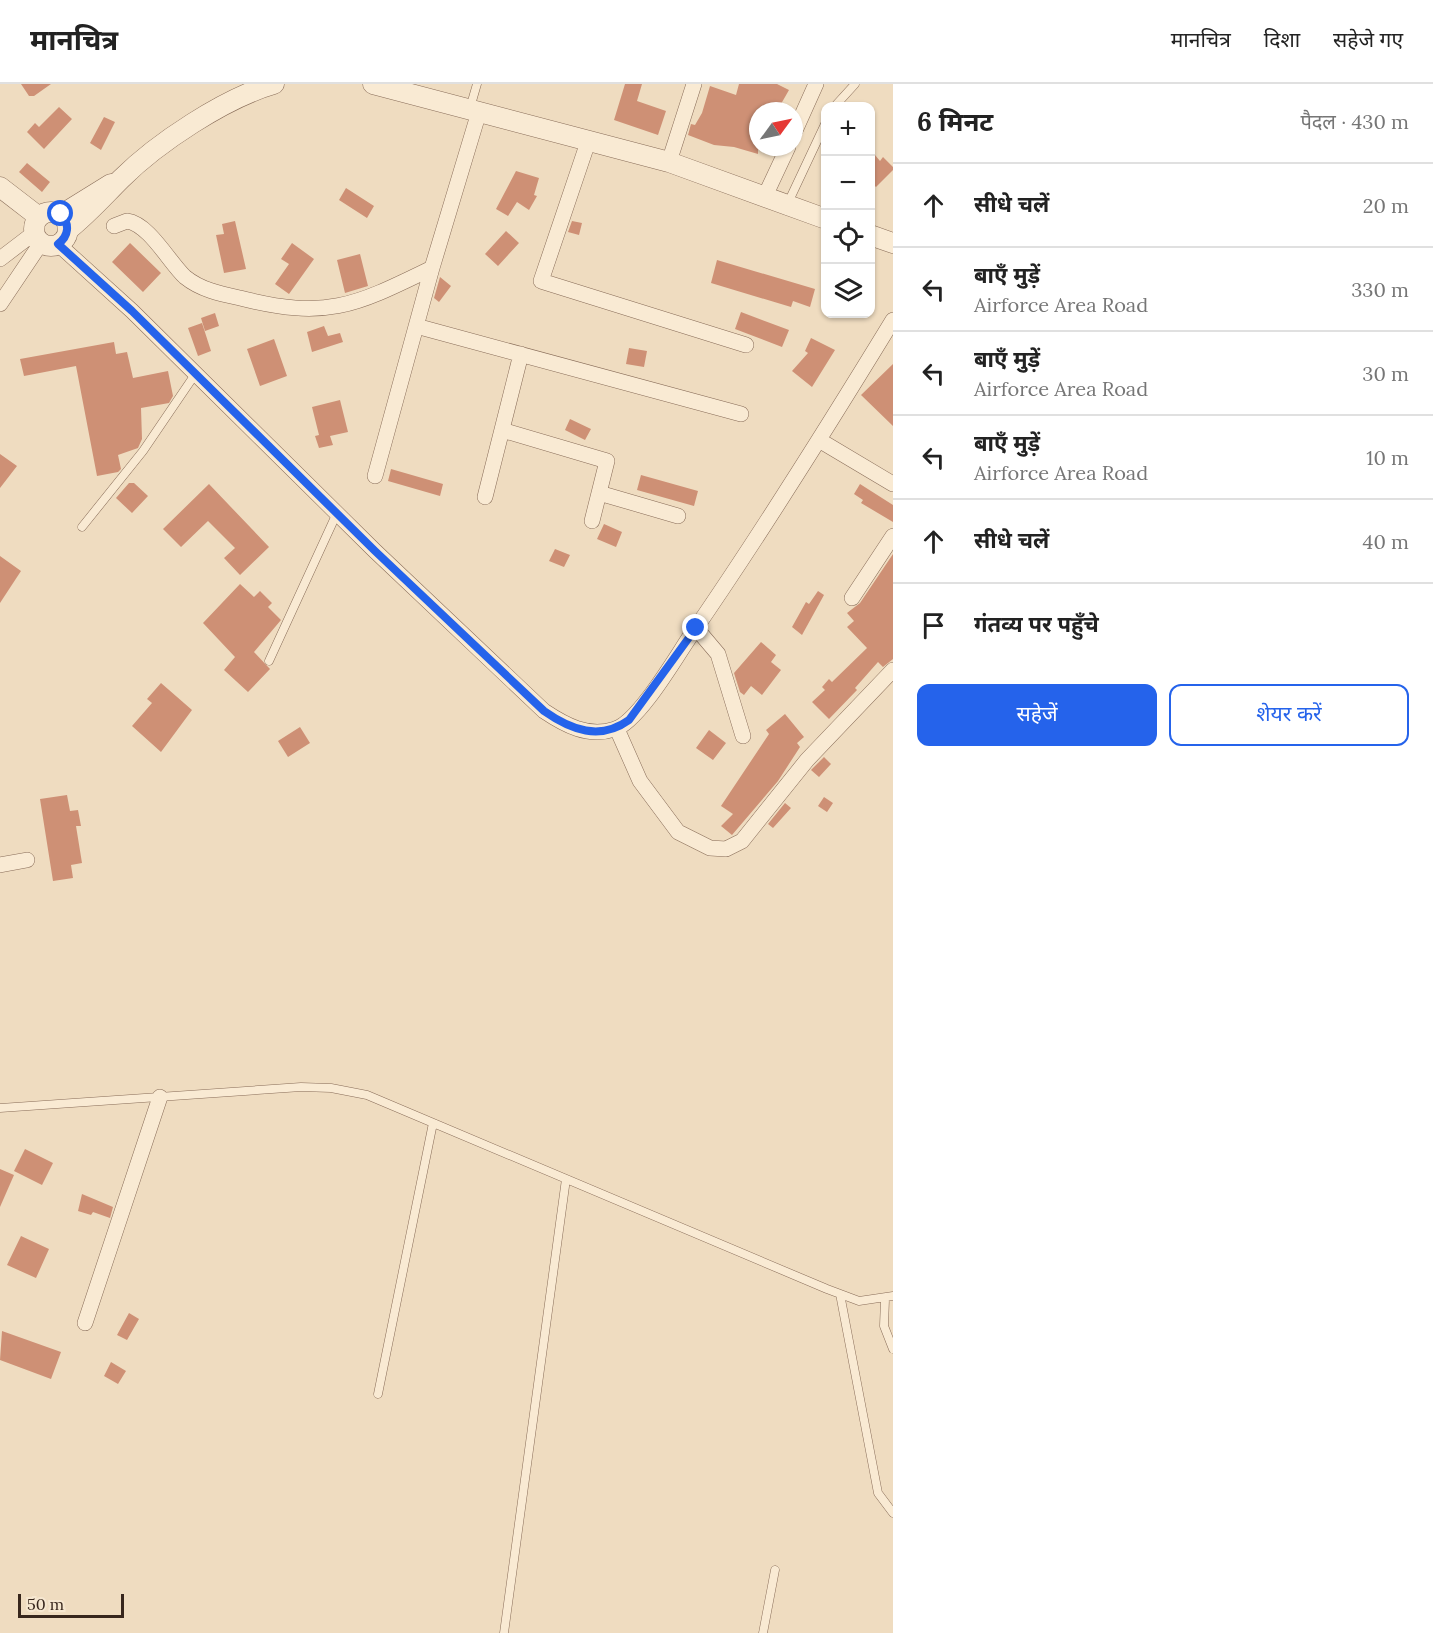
<!DOCTYPE html>
<html lang="hi">
<head>
<meta charset="utf-8">
<style>
	:root { --surface:#fff; --page:#f2f2f2; --text:#222; --muted:#767676; --line:#e0e0e0; --accent:#2563eb }
	body { margin:0; font-family:Lora,"Noto Sans Devanagari",serif; background:var(--page); color:var(--text) }
	.controls { position:absolute; right:18px; top:18px; display:grid; overflow:hidden; border-radius:12px; box-shadow:0 2px 4px #0004 }
	.controls button { width:54px; height:54px; display:grid; place-items:center; padding:0; border:0; border-bottom:2px solid var(--line); background:var(--surface); color:var(--text); font:30px sans-serif }
	.compass { position:absolute; left:749px; top:18px; width:54px; height:54px; border-radius:50%; background:var(--surface); box-shadow:0 2px 4px #0004; rotate:57deg }
	.scale { position:absolute; left:18px; bottom:15px; width:106px; box-sizing:border-box; padding-left:6px; border:3px solid #37261c; border-top:0; font-size:16px; line-height:21px; white-space:nowrap; color:#37261c; -webkit-text-stroke:4px #f6e7d0; paint-order:stroke }
	.stop { position:absolute; width:18px; height:18px; margin:-14px; border:4px solid #2563eb; border-radius:50%; background:#fff }
	.stop.end { background:#2563eb; border-color:#fff; box-shadow:0 2px 6px #0008 }
	.list { margin:0; padding:0; list-style:none }
	h2 { display:flex; justify-content:space-between; align-items:center; height:78px; margin:0; padding:0 24px; font-size:26px }
	h2 small { font-size:20px; font-weight:400; color:var(--muted) }
	.list li { display:grid; grid-template-columns:39px 1fr auto; gap:18px; align-items:center; box-sizing:border-box; height:84px; padding:0 24px; border-top:2px solid var(--line) }
	.list b { display:block; font-size:22px; white-space:nowrap }
	.list p { margin:0; font-size:20px; white-space:nowrap; color:var(--muted) }
	.list em { font-size:20px; font-style:normal; color:var(--muted) }
	.actions { display:flex; gap:12px; padding:18px 24px }
	.actions a { flex:1; padding:14px 0; border:2px solid var(--accent); border-radius:12px; text-align:center; font-size:21px; color:var(--accent) }
	.actions .main { background:var(--accent); color:#fff }
	.icon { flex:none; width:33px; height:33px; fill:none; stroke:currentColor; stroke-width:2; stroke-linecap:round; stroke-linejoin:round }
	.map { position:relative; flex:none; width:893px; height:1549px; overflow:hidden }
	header { display:flex; align-items:center; gap:36px; box-sizing:border-box; height:84px; padding:0 30px; background:var(--surface); border-bottom:2px solid var(--line) }
	header strong { font-size:28px }
	nav { display:flex; gap:33px; margin-inline-start:auto; font-size:21px }
	main { display:flex }
	aside { flex:1; background:var(--surface) }
	.map>svg:first-child { display:block }
	.building { fill:#ce9075 }
	.lines { fill:none; stroke-linecap:round; stroke-linejoin:round }
	.service-casing { stroke:#886c58; stroke-width:9 }
	.minor-casing { stroke:#886c58; stroke-width:16 }
	.tertiary-casing { stroke:#886c58; stroke-width:21 }
	.service { stroke:#f9ead3; stroke-width:8 }
	.minor { stroke:#f9ead3; stroke-width:15 }
	.tertiary { stroke:#f9ead3; stroke-width:20 }
	.route { stroke:#2563eb; stroke-width:8 }
</style>
</head>
<body>
<header>
<strong>मानचित्र</strong>
<nav><a>मानचित्र</a><a>दिशा</a><a>सहेजे गए</a></nav>
</header>
<main>
<div class="map">
<svg width="893" height="1549" viewBox="0 0 893 1549">
	<rect width="100%" height="100%" fill="#efdcc0"/>
	<path class="building" d="M21,0H51L34,12H29Z
		M625,0H642L637,17L666,27L658,51L614,36Z
		M739,0H777L789,6L777,27H758V70L734,63L714,61L688,51L691,40L695,41L702,29L710,2L736,11Z
		M59,23L72,35L44,65L27,48L35,39L39,43Z
		M104,33L115,38L101,66L90,59Z
		M870,65L880,77L883,73L893,83V86L876,103L870,97Z
		M27,79L50,98L42,108L19,88Z
		M516,87L539,94L534,111L537,112L529,126L517,118L508,132L496,125Z
		M346,104L374,122L367,134L339,116Z
		M235,137L246,185L224,189L216,151L224,150L222,140Z
		M572,137L582,139L579,151L568,148Z
		M506,147L519,159L498,182L485,170Z
		M130,159L161,189L143,208L112,178Z
		M292,159L314,175L289,210L275,200L289,180L281,175Z
		M360,170L368,202L345,209L337,176Z
		M717,176L815,205L810,223L793,217L791,223L711,199Z
		M440,193L451,202L439,218L434,214Z
		M741,228L789,246L782,263L735,245Z
		M215,229L219,242L205,247L201,234Z
		M202,239L211,267L198,272L188,244Z
		M324,242L328,252L340,249L343,258L312,268L307,248Z
		M811,254L835,266L812,303L792,287L808,269L805,267Z
		M274,255L287,292L260,302L247,265Z
		M114,258L116,270L127,268L133,294L168,287L173,312L169,319L141,324L142,355L138,364L118,371L121,385L118,388L97,392L76,282L24,292L20,275Z
		M629,264L647,267L644,283L626,280Z
		M893,280V342L861,311Z
		M340,316L348,348L330,352L333,361L319,364L315,352L319,351L312,323Z
		M570,335L591,345L585,356L565,346Z
		M0,370L17,382L0,404Z
		M391,385L443,400L440,412L388,397Z
		M641,391L698,407L694,422L637,406Z
		M129,399H134L148,412L132,429L116,414Z
		M209,400L269,463L240,491L224,474L235,464L208,437L181,463L163,445Z
		M860,400L893,421V438L861,419L863,416L854,410Z
		M604,440L622,448L616,463L597,455Z
		M555,465L570,471L564,483L549,477Z
		M893,470V575L883,583L878,578L855,604L857,606L829,635L812,618L825,606L822,603L829,595L832,598L867,564L847,543L854,537L847,529L860,519Z
		M0,472L21,487L0,519Z
		M240,500L254,513L260,507L272,519L268,523L281,536L254,568L270,585L248,608L224,586L235,573L203,539Z
		M818,507L824,511L802,551L792,543L806,518L809,520Z
		M761,558L776,571L771,578L781,586L762,611L751,602L744,611L740,608L734,589Z
		M161,599L192,626L161,668L132,642L152,619L147,615Z
		M785,630L804,653L797,659L800,663L778,697L732,751L721,742L733,730L721,722L769,650L766,646Z
		M300,643L310,659L288,673L278,657Z
		M709,646L726,659L713,676L696,664Z
		M824,673L831,680L819,693L811,686Z
		M67,711L70,727L78,726L81,742H76L82,779L71,781L73,794L53,797L40,715Z
		M824,713L833,719L827,728L818,722Z
		M785,719L791,724L773,744L768,740Z
		M25,1065L53,1079L42,1101L14,1087Z
		M0,1085L14,1091L0,1123Z
		M82,1110L113,1123L110,1134L93,1128L91,1131L78,1127Z
		M21,1152L49,1165L36,1194L7,1181Z
		M129,1229L139,1235L127,1256L117,1251Z
		M2,1247L61,1268L51,1295L0,1276Z
		M111,1278L126,1287L118,1300L104,1292Z"/>
	<g class="lines">
		<g class="service-casing">
			<path id="service" d="M835,22L855,0
				M470,24L477,0
				M787,121L826,38
				M82,443L143,367L196,289
				M269,577L337,429
				M0,1024L301,1003L331,1004L367,1011L827,1205L859,1217L893,1212
				M840,1210L878,1409L893,1429
				M885,1215L884,1242L893,1265
				M378,1310L433,1039
				M504,1549L566,1095
				M763,1549L775,1486"/>
		</g>
		<g class="minor-casing">
			<path id="minor" d="M794,49L816,0
				M588,58L541,197L746,261
				M669,78L694,0
				M765,112L788,63
				M114,142L127,137C149,140 169,178 185,193C201,206 221,210 240,214C327,236 354,222 432,184
				M58,160L132,227L375,467L544,627C565,641 588,654 615,645C638,638 675,575 689,554C761,450 827,344 893,236
				M0,175L34,149
				M0,220L41,159
				M416,242L741,330
				M502,346L607,377L592,437
				M819,356L893,400
				M375,392L432,184L479,28
				M599,409L678,432
				M485,413L521,270
				M852,514L893,452
				M696,544L718,570L743,652
				M617,645L640,697L678,748L710,764L726,765L742,757L807,676L893,586
				M0,781L27,776
				M85,1239L160,1013"/>
		</g>
		<g class="tertiary-casing">
			<path id="tertiary" d="M373,0L669,78L826,135
				M0,103L39,133
				M34 145a17 17 0 1 1 34 0a17 17 0 1 1-34 0Z
				M61,131L111,100
				M68,146C88,130 103,113 121,95C157,59 225,14 274,0
				M870,151L893,159"/>
		</g>
		<use href="#service" class="service"/>
		<use href="#minor" class="minor"/>
		<use href="#tertiary" class="tertiary"/>
	</g>
	<g class="lines">
		<path class="route" d="M61,130C70,140 69,152 58,160L132,227L375,467L544,627C571,646 600,657 629,636L696,544"/>
	</g>
</svg>
<div class="controls">
<button>+</button>
<button>−</button>
<button><svg class="icon" aria-label="locate" viewBox="0 0 24 24"><circle cx="12" cy="12" r="6"/><path d="M12 2v4M12 18v4M2 12h4M18 12h4"/></svg></button>
<button><svg class="icon" aria-label="layers" viewBox="0 0 24 24"><path d="M12 4l9 5-9 5-9-5zM3 14l9 5 9-5"/></svg></button>
</div>
<svg class="compass" viewBox="-18 -18 36 36"><path d="M0-13l5 13h-10z" fill="#e53935"/><path d="M0 13l5-13h-10z" fill="#767676"/></svg>
<div class="scale">50 m</div>
<div class="stop" style="left:61px;top:130px"></div>
<div class="stop end" style="left:696px;top:544px"></div>
</div>
<aside>
<h2>6 मिनट<small>पैदल · 430 m</small></h2>
<ul class="list">
<li><svg class="icon" aria-label="ahead" viewBox="0 0 24 24"><path d="M12 20V5M6 11l6-6 6 6"/></svg><div><b>सीधे चलें</b></div><em>20 m</em></li>
<li><svg class="icon" aria-label="left" viewBox="0 0 24 24"><path d="M17 20v-9H6M10 6l-5 5 5 5"/></svg><div><b>बाएँ मुड़ें</b><p>Airforce Area Road</p></div><em>330 m</em></li>
<li><svg class="icon" aria-label="left" viewBox="0 0 24 24"><path d="M17 20v-9H6M10 6l-5 5 5 5"/></svg><div><b>बाएँ मुड़ें</b><p>Airforce Area Road</p></div><em>30 m</em></li>
<li><svg class="icon" aria-label="left" viewBox="0 0 24 24"><path d="M17 20v-9H6M10 6l-5 5 5 5"/></svg><div><b>बाएँ मुड़ें</b><p>Airforce Area Road</p></div><em>10 m</em></li>
<li><svg class="icon" aria-label="ahead" viewBox="0 0 24 24"><path d="M12 20V5M6 11l6-6 6 6"/></svg><div><b>सीधे चलें</b></div><em>40 m</em></li>
<li><svg class="icon" aria-label="arrive" viewBox="0 0 24 24"><path d="M6 21V4h12l-3 4 3 4H6"/></svg><div><b>गंतव्य पर पहुँचे</b></div></li>
</ul>
<div class="actions"><a class="main">सहेजें</a><a>शेयर करें</a></div>
</aside>
</main>
</body>
</html>
